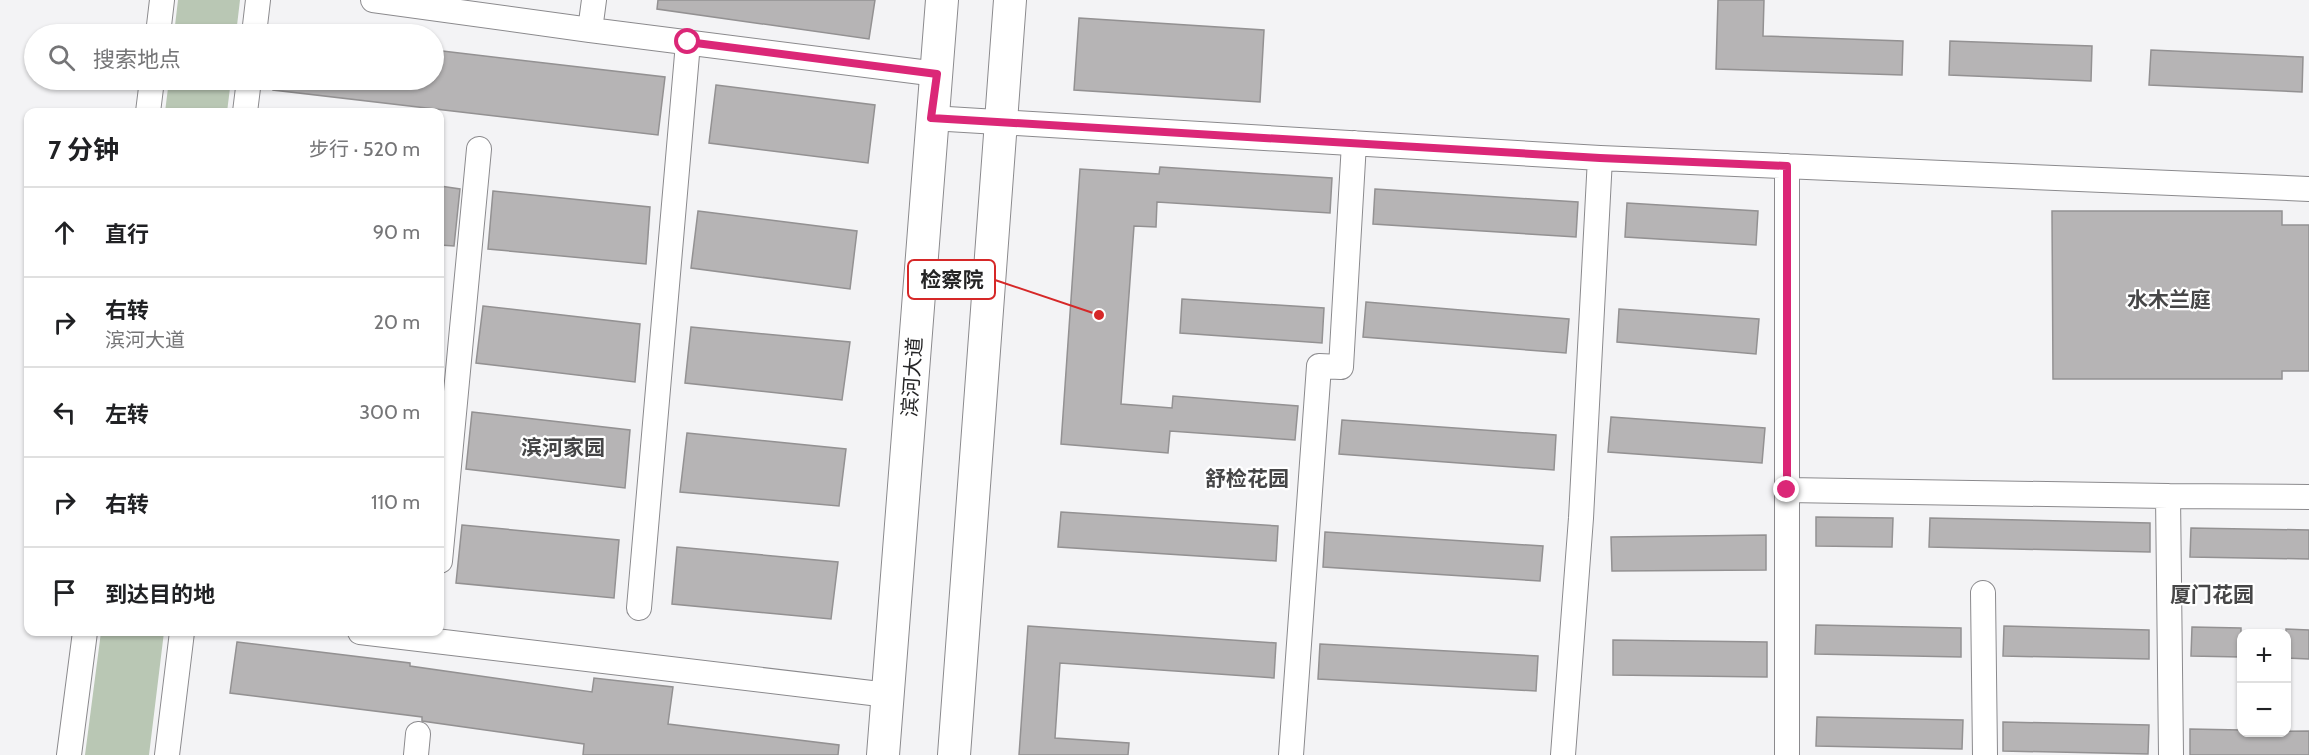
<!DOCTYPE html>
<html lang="zh">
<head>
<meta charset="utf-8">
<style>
	:root { --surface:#fff; --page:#f2f2f2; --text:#202124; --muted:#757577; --line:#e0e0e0 }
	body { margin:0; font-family:Cabin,"Noto Sans SC",sans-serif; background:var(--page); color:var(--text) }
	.controls { position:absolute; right:18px; bottom:18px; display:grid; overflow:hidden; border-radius:12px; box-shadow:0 2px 4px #0004 }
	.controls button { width:54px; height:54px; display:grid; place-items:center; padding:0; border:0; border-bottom:2px solid var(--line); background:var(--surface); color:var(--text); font:30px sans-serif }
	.stop { position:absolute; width:18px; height:18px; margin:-14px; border:4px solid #db2777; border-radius:50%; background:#fff }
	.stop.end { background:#db2777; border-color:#fff; box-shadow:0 2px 6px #0008 }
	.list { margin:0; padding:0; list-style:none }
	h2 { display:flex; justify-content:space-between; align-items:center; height:78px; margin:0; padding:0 24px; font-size:26px }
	h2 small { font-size:20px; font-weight:400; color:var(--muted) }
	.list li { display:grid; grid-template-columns:39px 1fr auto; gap:18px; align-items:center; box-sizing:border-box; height:90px; padding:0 24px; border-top:2px solid var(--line) }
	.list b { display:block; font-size:22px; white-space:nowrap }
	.list p { margin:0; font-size:20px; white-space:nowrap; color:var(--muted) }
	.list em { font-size:20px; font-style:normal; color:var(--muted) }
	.icon { flex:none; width:33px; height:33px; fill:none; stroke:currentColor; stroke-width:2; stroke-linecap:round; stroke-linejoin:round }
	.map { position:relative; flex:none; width:2309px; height:755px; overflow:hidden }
	.search { position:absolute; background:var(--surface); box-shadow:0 2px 4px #0004; left:24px; top:24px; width:420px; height:66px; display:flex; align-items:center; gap:15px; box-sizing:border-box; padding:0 21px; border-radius:33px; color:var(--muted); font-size:22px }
	.panel { position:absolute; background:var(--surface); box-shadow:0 2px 4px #0004; left:24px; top:108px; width:420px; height:528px; border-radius:12px }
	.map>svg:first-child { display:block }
	.green { fill:#b9c7b4 }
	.building { fill:#b6b4b5; stroke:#939192; stroke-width:1.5 }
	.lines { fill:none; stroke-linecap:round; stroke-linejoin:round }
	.minor-casing { stroke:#8b8a8d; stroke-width:26 }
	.major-casing { stroke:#8b8a8d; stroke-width:34 }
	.minor { stroke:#fff; stroke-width:24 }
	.major { stroke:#fff; stroke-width:32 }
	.route { stroke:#db2777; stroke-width:8 }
	.labels { text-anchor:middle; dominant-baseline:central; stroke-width:4.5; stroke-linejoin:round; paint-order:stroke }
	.street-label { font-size:20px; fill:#242425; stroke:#fff }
	.neighbourhood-label { font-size:21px; font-weight:bold; fill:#464647; stroke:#fff }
	.leader { fill:none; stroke:#d62828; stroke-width:2 }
	.callout-dot { fill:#d62828; stroke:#fff; stroke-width:2 }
	.callout { fill:#fff; stroke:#d62828; stroke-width:2 }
	.callout-label { font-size:21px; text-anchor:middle; font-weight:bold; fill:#242425 }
</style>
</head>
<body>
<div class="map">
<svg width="2309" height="755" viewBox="0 0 2309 755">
	<rect width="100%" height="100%" fill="#f3f3f5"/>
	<path class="green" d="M178,0H240L236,34H174Z
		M169,80H231L227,112H165Z
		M101,632H164L149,755H85Z"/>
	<path class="building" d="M658,0H875L869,39L657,9Z
		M1718,0H1764L1763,36L1903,41L1902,75L1716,69Z
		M1079,18L1264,30L1260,102L1074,90Z
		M1950,41L2092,46L2091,81L1949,75Z
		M434,50L665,77L658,135L273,90L274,80H434Z
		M2151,50L2303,57L2302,92L2149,85Z
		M716,85L875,105L868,163L709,143Z
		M1160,167L1332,178L1330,213L1157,202L1156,227L1134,226L1121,404L1172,408L1173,396L1298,406L1295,440L1170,431L1168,453L1061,444L1080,169L1159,174Z
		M440,186L460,189L454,246L440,245Z
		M1375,189L1578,202L1576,237L1373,224Z
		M493,191L650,207L646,264L488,249Z
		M1627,203L1758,211L1756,245L1625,237Z
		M698,211L857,231L850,289L691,268Z
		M2052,211H2282V225H2309V371H2282V379H2053Z
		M1182,299L1324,308L1322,343L1180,333Z
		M1366,302L1569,319L1566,353L1363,337Z
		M483,306L640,324L635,382L476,363Z
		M1619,309L1759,319L1756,354L1617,342Z
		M691,327L850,342L842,400L685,383Z
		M472,412L630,430L625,488L466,469Z
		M1611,417L1765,428L1762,463L1608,452Z
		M1342,420L1556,435L1554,470L1339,454Z
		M687,433L846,449L839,506L680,492Z
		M1061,512L1278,526L1276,561L1058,547Z
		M1816,517L1893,518L1892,547L1816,546Z
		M1930,518L2150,523V552L1929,547Z
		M462,525L619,540L614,598L456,583Z
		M2191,528L2309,530V559L2190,557Z
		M1325,532L1543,546L1540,581L1323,567Z
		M1766,535V570L1612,571L1611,537Z
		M677,547L838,562L831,619L672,604Z
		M1816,625L1961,628V657L1815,654Z
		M1028,626L1276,643L1274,678L1060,663L1055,738L1129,743L1128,755H1019Z
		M2004,626L2149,630V659L2003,656Z
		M2192,627L2241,628V657L2191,656Z
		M2286,629L2309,630V659L2286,658Z
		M1613,640L1767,642V677L1613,675Z
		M237,642L410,663V666L592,692L594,678L673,687L668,724L839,745L838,755H583L584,744L422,721V717L230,693Z
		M1320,644L1538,656L1536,691L1318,679Z
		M1817,717L1963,720L1962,749L1816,746Z
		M2003,722L2149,725L2148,754L2003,751Z
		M2190,729L2241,730V732L2309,731V755H2190Z"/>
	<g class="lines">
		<g class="minor-casing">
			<path id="minor" d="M373,0L590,30
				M594,0L590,30L937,74
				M158,34L162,0
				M254,34L258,0
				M148,112L152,80
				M245,112L249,80
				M931,118L1600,158L2309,189
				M1787,490L2168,496
				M440,561L479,149
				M1983,593L1985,755
				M639,608L688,43
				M360,632L888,695
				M69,755L85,632
				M167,755L182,632
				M416,755L418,734
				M1291,755L1319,366L1341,367L1354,143
				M1563,755L1581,518L1600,158
				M1787,755V166
				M2171,755L2168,496L2309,497"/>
		</g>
		<g class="major-casing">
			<path id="major" d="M883,755L942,0
				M954,755L1010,0"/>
		</g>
		<use href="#minor" class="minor"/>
		<use href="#major" class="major"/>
	</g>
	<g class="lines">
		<path class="route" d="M688,42L937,74L931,118L1600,158L1787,166V490"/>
	</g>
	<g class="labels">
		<g class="street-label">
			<text transform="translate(912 377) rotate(-86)">滨河大道</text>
		</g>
		<g class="neighbourhood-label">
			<text x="2169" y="299">水木兰庭</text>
			<text x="563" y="447">滨河家园</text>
			<text x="1247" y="478">舒检花园</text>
			<text x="2212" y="594">厦门花园</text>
		</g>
	</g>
	<path class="leader" d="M1099 315L995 280"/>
	<circle class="callout-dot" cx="1099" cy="315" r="6"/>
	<rect class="callout" x="908" y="260" width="87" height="39" rx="6"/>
	<g class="callout-label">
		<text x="952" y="287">检察院</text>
	</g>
</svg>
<div class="controls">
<button>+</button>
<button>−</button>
</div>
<div class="stop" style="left:688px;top:42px"></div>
<div class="stop end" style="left:1787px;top:490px"></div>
<div class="search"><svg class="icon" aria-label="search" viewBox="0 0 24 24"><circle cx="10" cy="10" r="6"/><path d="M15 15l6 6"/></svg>搜索地点</div>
<section class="panel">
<h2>7 分钟<small>步行 · 520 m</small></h2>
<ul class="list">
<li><svg class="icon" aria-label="ahead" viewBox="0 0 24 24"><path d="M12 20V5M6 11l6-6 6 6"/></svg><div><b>直行</b></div><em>90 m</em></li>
<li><svg class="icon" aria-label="right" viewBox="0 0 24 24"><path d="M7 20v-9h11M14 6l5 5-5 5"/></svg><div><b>右转</b><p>滨河大道</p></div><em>20 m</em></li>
<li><svg class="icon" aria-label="left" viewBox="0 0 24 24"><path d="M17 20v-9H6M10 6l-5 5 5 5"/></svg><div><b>左转</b></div><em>300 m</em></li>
<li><svg class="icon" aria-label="right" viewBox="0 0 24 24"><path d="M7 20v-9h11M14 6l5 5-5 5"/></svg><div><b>右转</b></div><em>110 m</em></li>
<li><svg class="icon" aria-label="arrive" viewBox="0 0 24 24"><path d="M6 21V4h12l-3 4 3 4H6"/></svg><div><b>到达目的地</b></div></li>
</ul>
</section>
</div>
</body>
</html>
